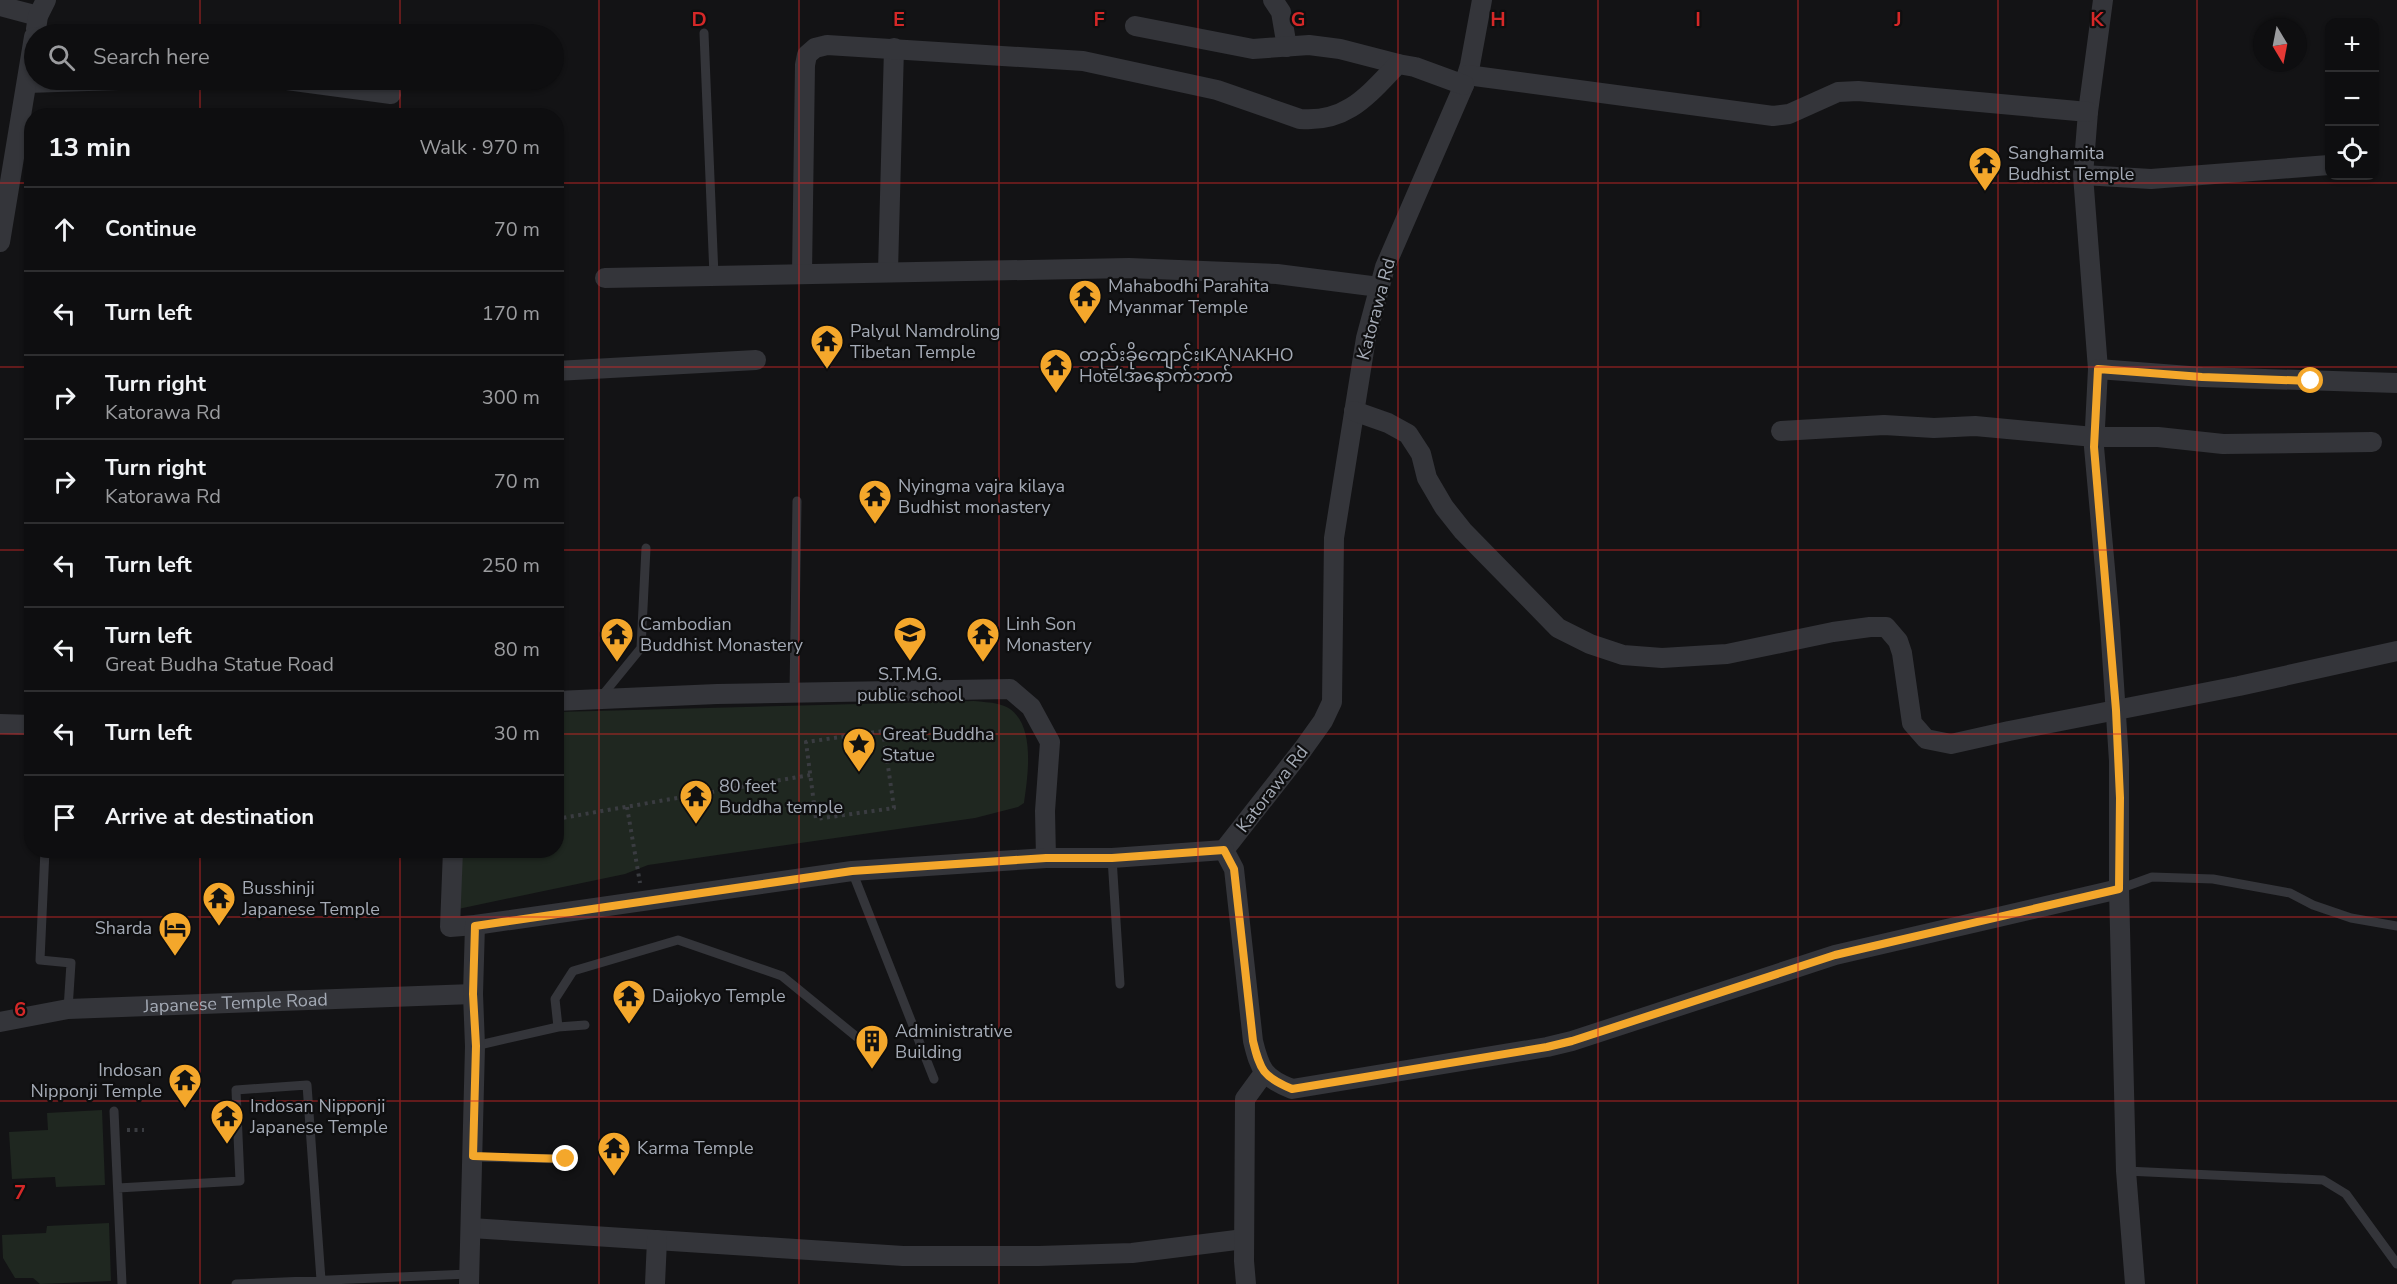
<!DOCTYPE html>
<html lang="en">
<head>
<meta charset="utf-8">
<style>
	:root { --surface:#0e0e10; --page:#171719; --text:#f1f3f6; --muted:#9b9c9f; --line:#2e2e30 }
	body { margin:0; font-family:"Nunito Sans","Noto Sans Myanmar",sans-serif; background:var(--page); color:var(--text) }
	.controls { position:absolute; right:18px; top:18px; display:grid; overflow:hidden; border-radius:12px; box-shadow:0 2px 4px #0004 }
	.controls button { width:54px; height:54px; display:grid; place-items:center; padding:0; border:0; border-bottom:2px solid var(--line); background:var(--surface); color:var(--text); font:30px sans-serif }
	.compass { position:absolute; left:2253px; top:18px; width:54px; height:54px; border-radius:50%; background:var(--surface); box-shadow:0 2px 4px #0004; rotate:170deg }
	.stop { position:absolute; width:18px; height:18px; margin:-14px; border:4px solid #f4a72b; border-radius:50%; background:#fff }
	.stop.end { background:#f4a72b; border-color:#fff; box-shadow:0 2px 6px #0008 }
	.list { margin:0; padding:0; list-style:none }
	h2 { display:flex; justify-content:space-between; align-items:center; height:78px; margin:0; padding:0 24px; font-size:26px }
	h2 small { font-size:20px; font-weight:400; color:var(--muted) }
	.list li { display:grid; grid-template-columns:39px 1fr auto; gap:18px; align-items:center; box-sizing:border-box; height:84px; padding:0 24px; border-top:2px solid var(--line) }
	.list b { display:block; font-size:22px; white-space:nowrap }
	.list p { margin:0; font-size:20px; white-space:nowrap; color:var(--muted) }
	.list em { font-size:20px; font-style:normal; color:var(--muted) }
	.icon { flex:none; width:33px; height:33px; fill:none; stroke:currentColor; stroke-width:2; stroke-linecap:round; stroke-linejoin:round }
	.map { position:relative; flex:none; width:2397px; height:1284px; overflow:hidden }
	.search { position:absolute; background:var(--surface); box-shadow:0 2px 4px #0004; left:24px; top:24px; width:540px; height:66px; display:flex; align-items:center; gap:15px; box-sizing:border-box; padding:0 21px; border-radius:33px; color:var(--muted); font-size:22px }
	.panel { position:absolute; background:var(--surface); box-shadow:0 2px 4px #0004; left:24px; top:108px; width:540px; height:750px; border-radius:24px }
	.map>svg:first-child { display:block }
	.green { fill:#1f2720 }
	.lines { fill:none; stroke-linecap:round; stroke-linejoin:round }
	.path { stroke:#3a3c41; stroke-width:4; stroke-dasharray:3 4.5; stroke-linecap:butt }
	.service { stroke:#34353a; stroke-width:9 }
	.minor { stroke:#34353a; stroke-width:20 }
	.route { stroke:#f4a72b; stroke-width:8 }
	.grid { fill:none; stroke:#d62828; stroke-width:1.5; stroke-opacity:0.55 }
	.labels { text-anchor:middle; dominant-baseline:central; stroke-width:4.5; stroke-linejoin:round; paint-order:stroke }
	.poi-label { font-size:18px; fill:#a4aab5; stroke:#0e0e0f; text-anchor:start }
	.street-label { font-size:18px; fill:#a4aab5; stroke:#0e0e0f }
	.grid-label { font-size:20px; text-anchor:middle; font-weight:bold; fill:#d62828; stroke:#0e0e0f; stroke-width:4.5; stroke-linejoin:round; paint-order:stroke }
</style>
</head>
<body>
<div class="map">
<svg width="2397" height="1284" viewBox="0 0 2397 1284">
	<rect width="100%" height="100%" fill="#131315"/>
	<path class="green" d="M974,701C982,702 990,702 998,704C1038,713 1028,774 1024,803L1018,807L975,818L648,865L625,874L458,909L461,851L556,850L557,712Z
		M102,1110L105,1185L56,1187L55,1177L12,1179L9,1132L48,1130L47,1113Z
		M109,1223L111,1281L40,1284L33,1278H15L3,1258L2,1235L46,1233L47,1226Z"/>
	<g class="lines">
		<path class="path" d="M883,731L894,808L816,819L806,742Z
			M627,807L640,883
			M556,819L810,775
			M127,1130H144"/>
		<path class="service" d="M704,33L714,276
			M794,693L797,501
			M601,697L641,648L646,548
			M45,850L40,960L71,963L68,1009
			M1112,858L1120,984
			M852,871L934,1079
			M2119,889L2152,877L2213,879L2290,893L2313,905L2351,918L2397,926
			M558,1027L555,999L573,971L678,940L782,976L858,1038
			M475,1046L558,1027L585,1025
			M114,1111L122,1284
			M473,1157L566,1159
			M2126,1171L2323,1180L2346,1194L2397,1264
			M118,1188L240,1181L236,1090L307,1085L321,1280
			M236,1284L469,1274"/>
		<g class="minor">
			<path d="M1273,0L1281,12L1287,47"/>
			<path d="M1482,0L1470,65L1464,85L1385,267L1366,338L1334,538L1332,702L1323,721L1303,749L1224,850L1234,869L1253,1041C1260,1070 1264,1078 1292,1089L1547,1047L1572,1041L1835,955L2119,889"/>
			<path d="M2103,0L2088,112L2083,175L2098,369L2094,447L2110,624L2119,761V889L2126,1171L2135,1284"/>
			<path d="M0,6L38,16"/>
			<path d="M1135,26L1253,49L1309,45L1340,49L1398,64"/>
			<path d="M36,29L38,16L46,0"/>
			<path d="M1467,75L1773,116L1789,114L1838,92L1858,91L2088,112"/>
			<path d="M287,80L391,94"/>
			<path d="M27,83L119,80"/>
			<path d="M2083,175L2151,179L2329,165"/>
			<path d="M0,242L34,37"/>
			<path d="M888,271L894,48"/>
			<path d="M802,274L805,65L807,55L815,48L827,45L1083,61L1217,90L1300,119C1347,123 1368,95 1398,64L1415,67L1464,85"/>
			<path d="M605,278L1129,268L1277,274L1379,287"/>
			<path d="M2098,369L2202,377L2397,383"/>
			<path d="M556,371L756,360"/>
			<path d="M1354,411L1388,423L1408,434L1421,454L1427,478L1444,507L1463,531L1558,628L1590,644L1623,655L1662,658L1727,654L1833,632L1870,627H1886L1898,641L1902,653L1912,723L1926,739L1951,744L2009,731L2239,686L2397,651"/>
			<path d="M1781,431L1884,425L1934,428L1975,426L2094,437H2158L2223,444L2372,442"/>
			<path d="M556,701L717,694L1010,689L1031,707L1050,742L1045,811L1046,858"/>
			<path d="M0,724L32,725"/>
			<path d="M453,850L450,927L475,925L852,871L1046,858H1112L1224,850"/>
			<path id="s1" d="M0,1022L68,1009L473,994"/>
			<path d="M471,1228L903,1256H1039L1132,1253L1244,1239"/>
			<path d="M469,1284L475,1046L473,994L475,925"/>
			<path d="M655,1284L657,1240"/>
			<path d="M1246,1284L1244,1261L1245,1099L1264,1073"/>
		</g>
	</g>
	<g class="lines">
		<path class="route" d="M566,1159L473,1156L476,1046L473,994L475,926L852,871L1046,858H1112L1224,850L1234,869L1253,1041C1260,1070 1263,1077 1292,1089L1547,1047L1572,1041L1835,955L2119,889L2120,798L2116,710L2094,447L2098,369L2202,377L2311,381"/>
	</g>
	<path class="grid" d="M200,0V34M400,0V34M599,0V1284M799,0V1284M999,0V1284M1198,0V1284M1398,0V1284M1598,0V1284M1798,0V1284M1998,0V1284M2197,0V1284M200,80V116M400,80V116M0,183H32M556,183H2397M0,367H32M556,367H2397M0,550H32M556,550H2397M0,734H32M556,734H2397M200,850V1284M400,850V1284M0,917H2397M0,1101H2397"/>
	<defs>
		<g id="temple-pin" transform="scale(1.725)"><path d="M0 17L-7.5 6A9.5 9.5 0 1 1 7.5 6Z" fill="#f4a72b" stroke="#0e0e0f"/><path d="M0-6L5-2H3V0L6.5 2.5H4V6H1.5V3h-3V6H-4V2.5H-6.5L-3 0V-2H-5Z" fill="#111"/></g>
		<g id="school-pin" transform="scale(1.725)"><path d="M0 17L-7.5 6A9.5 9.5 0 1 1 7.5 6Z" fill="#f4a72b" stroke="#0e0e0f"/><path d="M0-5L7-2L0 1L-7-2ZM-4 1L0 2.5L4 1V4Q0 6-4 4Z" fill="#111"/></g>
		<g id="sight-pin" transform="scale(1.725)"><path d="M0 17L-7.5 6A9.5 9.5 0 1 1 7.5 6Z" fill="#f4a72b" stroke="#0e0e0f"/><path d="M0-6L1.8-2.2L6-1.7L2.9 1.2L3.7 5.4L0 3.3L-3.7 5.4L-2.9 1.2L-6-1.7L-1.8-2.2Z" fill="#111"/></g>
		<g id="hotel-pin" transform="scale(1.725)"><path d="M0 17L-7.5 6A9.5 9.5 0 1 1 7.5 6Z" fill="#f4a72b" stroke="#0e0e0f"/><path d="M-6-4.5h1.5V1H6V5H4.5V3h-9V5H-6ZM-4 0a1.8 1.8 0 1 1 3.6 0ZM.5 0V-2.5h3Q6-2.5 6 0Z" fill="#111"/></g>
		<g id="building-pin" transform="scale(1.725)"><path d="M0 17L-7.5 6A9.5 9.5 0 1 1 7.5 6Z" fill="#f4a72b" stroke="#0e0e0f"/><path d="M-4-6H4V6H1V3H-1V6H-4ZM-2.5-4.3h1.7v1.8h-1.7ZM.8-4.3h1.7v1.8H.8ZM-2.5-1h1.7V.8h-1.7ZM.8-1h1.7V.8H.8Z" fill="#111"/></g>
	</defs>
	<g fill-rule="evenodd">
		<use href="#temple-pin" x="1985" y="163"/>
		<use href="#temple-pin" x="1085" y="296"/>
		<use href="#temple-pin" x="827" y="341"/>
		<use href="#temple-pin" x="1056" y="365"/>
		<use href="#temple-pin" x="875" y="496"/>
		<use href="#school-pin" x="910" y="633"/>
		<use href="#temple-pin" x="617" y="634"/>
		<use href="#temple-pin" x="983" y="634"/>
		<use href="#sight-pin" x="859" y="744"/>
		<use href="#temple-pin" x="696" y="796"/>
		<use href="#temple-pin" x="219" y="898"/>
		<use href="#hotel-pin" x="175" y="928"/>
		<use href="#temple-pin" x="629" y="996"/>
		<use href="#building-pin" x="872" y="1041"/>
		<use href="#temple-pin" x="185" y="1080"/>
		<use href="#temple-pin" x="227" y="1116"/>
		<use href="#temple-pin" x="614" y="1148"/>
	</g>
	<g class="labels">
		<g class="poi-label">
			<text x="2008" y="153">Sanghamita<tspan x="2008" dy="21">Budhist Temple</tspan></text>
			<text x="1108" y="286">Mahabodhi Parahita<tspan x="1108" dy="21">Myanmar Temple</tspan></text>
			<text x="850" y="331">Palyul Namdroling<tspan x="850" dy="21">Tibetan Temple</tspan></text>
			<text x="1079" y="355">တည်းခိုကျောင်း၊KANAKHO<tspan x="1079" dy="21">Hotelအနောက်ဘက်</tspan></text>
			<text x="898" y="486">Nyingma vajra kilaya<tspan x="898" dy="21">Budhist monastery</tspan></text>
			<text x="640" y="624">Cambodian<tspan x="640" dy="21">Buddhist Monastery</tspan></text>
			<text x="1006" y="624">Linh Son<tspan x="1006" dy="21">Monastery</tspan></text>
			<text x="910" y="674" text-anchor="middle">S.T.M.G.<tspan x="910" dy="21">public school</tspan></text>
			<text x="882" y="734">Great Buddha<tspan x="882" dy="21">Statue</tspan></text>
			<text x="719" y="786">80 feet<tspan x="719" dy="21">Buddha temple</tspan></text>
			<text x="242" y="888">Busshinji<tspan x="242" dy="21">Japanese Temple</tspan></text>
			<text x="152" y="928" text-anchor="end">Sharda</text>
			<text x="652" y="996">Daijokyo Temple</text>
			<text x="895" y="1031">Administrative<tspan x="895" dy="21">Building</tspan></text>
			<text x="162" y="1070" text-anchor="end">Indosan<tspan x="162" dy="21">Nipponji Temple</tspan></text>
			<text x="250" y="1106">Indosan Nipponji<tspan x="250" dy="21">Japanese Temple</tspan></text>
			<text x="637" y="1148">Karma Temple</text>
		</g>
		<g class="street-label">
			<text transform="translate(1376 309) rotate(-75)">Katorawa Rd</text>
			<text transform="translate(1272 789) rotate(-52)">Katorawa Rd</text>
			<text stroke="none"><textPath href="#s1" startOffset="237">Japanese Temple Road</textPath></text>
		</g>
	</g>
	<g class="grid-label">
		<text x="699" y="26">D</text>
		<text x="899" y="26">E</text>
		<text x="1099" y="26">F</text>
		<text x="1298" y="26">G</text>
		<text x="1498" y="26">H</text>
		<text x="1698" y="26">I</text>
		<text x="1898" y="26">J</text>
		<text x="2097" y="26">K</text>
		<text x="20" y="1016">6</text>
		<text x="20" y="1199">7</text>
	</g>
</svg>
<div class="controls">
<button>+</button>
<button>−</button>
<button><svg class="icon" aria-label="locate" viewBox="0 0 24 24"><circle cx="12" cy="12" r="6"/><path d="M12 2v4M12 18v4M2 12h4M18 12h4"/></svg></button>
</div>
<svg class="compass" viewBox="-18 -18 36 36"><path d="M0-13l5 13h-10z" fill="#e53935"/><path d="M0 13l5-13h-10z" fill="#9b9c9f"/></svg>
<div class="stop" style="left:2311px;top:381px"></div>
<div class="stop end" style="left:566px;top:1159px"></div>
<div class="search"><svg class="icon" aria-label="search" viewBox="0 0 24 24"><circle cx="10" cy="10" r="6"/><path d="M15 15l6 6"/></svg>Search here</div>
<section class="panel">
<h2>13 min<small>Walk · 970 m</small></h2>
<ul class="list">
<li><svg class="icon" aria-label="ahead" viewBox="0 0 24 24"><path d="M12 20V5M6 11l6-6 6 6"/></svg><div><b>Continue</b></div><em>70 m</em></li>
<li><svg class="icon" aria-label="left" viewBox="0 0 24 24"><path d="M17 20v-9H6M10 6l-5 5 5 5"/></svg><div><b>Turn left</b></div><em>170 m</em></li>
<li><svg class="icon" aria-label="right" viewBox="0 0 24 24"><path d="M7 20v-9h11M14 6l5 5-5 5"/></svg><div><b>Turn right</b><p>Katorawa Rd</p></div><em>300 m</em></li>
<li><svg class="icon" aria-label="right" viewBox="0 0 24 24"><path d="M7 20v-9h11M14 6l5 5-5 5"/></svg><div><b>Turn right</b><p>Katorawa Rd</p></div><em>70 m</em></li>
<li><svg class="icon" aria-label="left" viewBox="0 0 24 24"><path d="M17 20v-9H6M10 6l-5 5 5 5"/></svg><div><b>Turn left</b></div><em>250 m</em></li>
<li><svg class="icon" aria-label="left" viewBox="0 0 24 24"><path d="M17 20v-9H6M10 6l-5 5 5 5"/></svg><div><b>Turn left</b><p>Great Budha Statue Road</p></div><em>80 m</em></li>
<li><svg class="icon" aria-label="left" viewBox="0 0 24 24"><path d="M17 20v-9H6M10 6l-5 5 5 5"/></svg><div><b>Turn left</b></div><em>30 m</em></li>
<li><svg class="icon" aria-label="arrive" viewBox="0 0 24 24"><path d="M6 21V4h12l-3 4 3 4H6"/></svg><div><b>Arrive at destination</b></div></li>
</ul>
</section>
</div>
</body>
</html>
